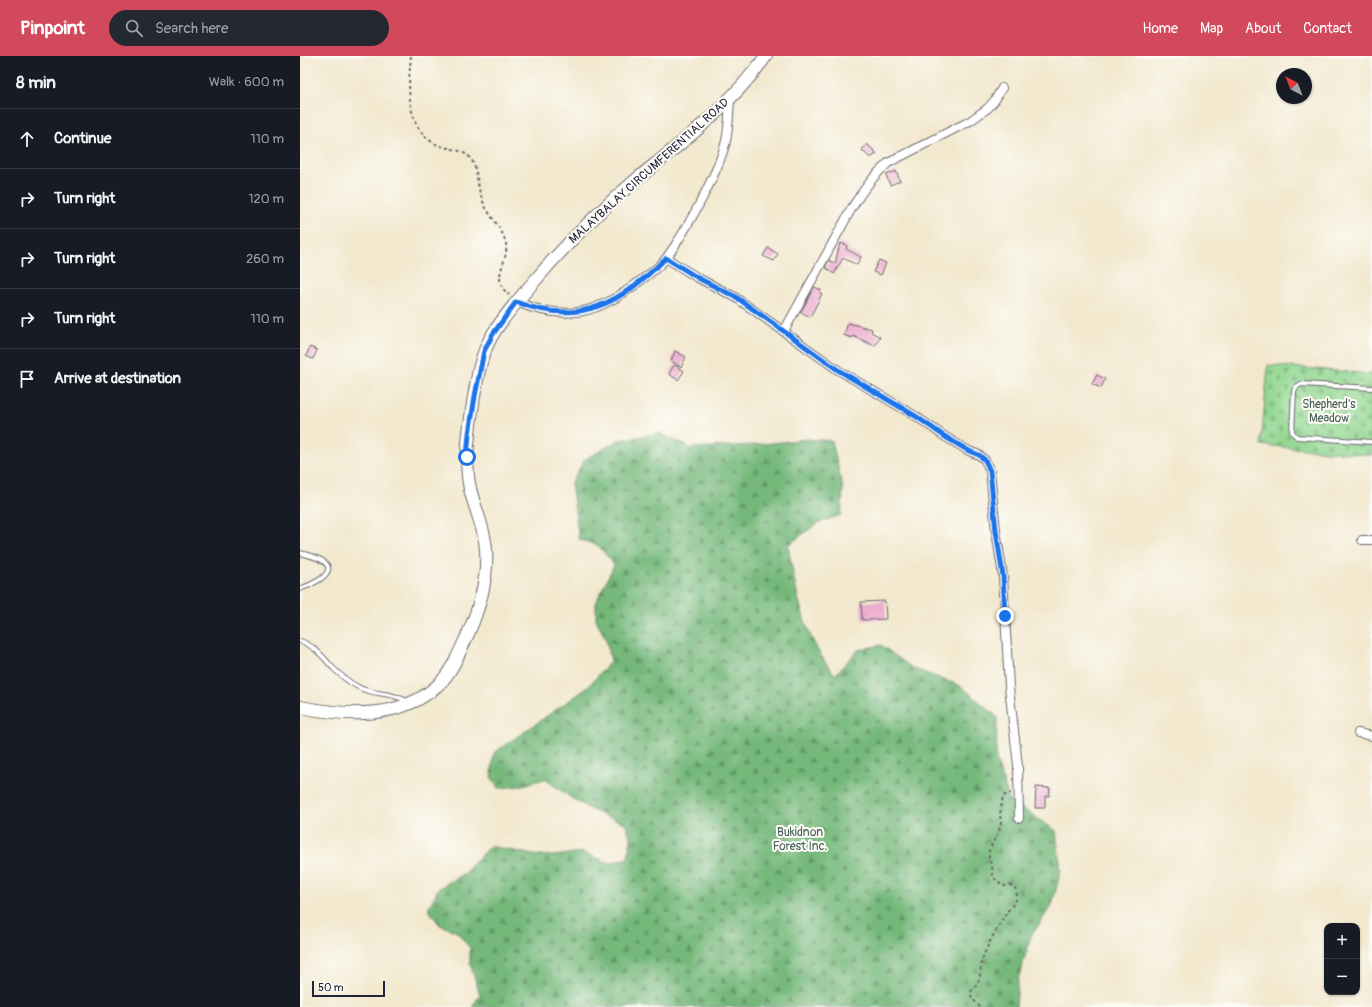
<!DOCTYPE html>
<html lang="en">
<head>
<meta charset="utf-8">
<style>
	:root { --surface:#171b24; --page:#242831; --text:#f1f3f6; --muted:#9ea1a6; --line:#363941; --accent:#d1495b }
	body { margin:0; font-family:Pangolin,sans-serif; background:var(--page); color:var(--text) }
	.controls { position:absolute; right:12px; bottom:12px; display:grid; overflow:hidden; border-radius:8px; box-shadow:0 1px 3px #0004 }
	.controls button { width:36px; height:36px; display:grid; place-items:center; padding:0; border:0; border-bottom:1px solid var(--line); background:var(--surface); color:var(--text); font:20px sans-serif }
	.compass { position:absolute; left:976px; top:12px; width:36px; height:36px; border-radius:50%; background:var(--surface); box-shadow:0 1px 3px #0004; rotate:318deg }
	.scale { position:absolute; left:12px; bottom:10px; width:73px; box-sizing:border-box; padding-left:4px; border:2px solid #22223b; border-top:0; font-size:11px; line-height:14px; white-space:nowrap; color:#22223b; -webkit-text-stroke:3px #fdfcf7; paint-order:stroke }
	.stop { position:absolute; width:12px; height:12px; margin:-9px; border:3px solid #1a73e8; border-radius:50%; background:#fff }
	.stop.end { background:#1a73e8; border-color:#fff; box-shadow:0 1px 4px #0008 }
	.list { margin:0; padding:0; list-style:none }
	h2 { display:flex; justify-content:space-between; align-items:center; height:52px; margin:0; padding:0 16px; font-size:17px }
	h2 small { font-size:13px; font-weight:400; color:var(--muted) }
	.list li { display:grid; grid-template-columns:26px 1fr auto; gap:12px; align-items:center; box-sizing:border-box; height:60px; padding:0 16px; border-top:1px solid var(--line) }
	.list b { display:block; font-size:15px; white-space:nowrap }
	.list em { font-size:13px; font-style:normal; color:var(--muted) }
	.icon { flex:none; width:22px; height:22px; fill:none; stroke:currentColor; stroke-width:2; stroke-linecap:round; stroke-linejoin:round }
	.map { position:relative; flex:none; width:1072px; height:951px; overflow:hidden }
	header { display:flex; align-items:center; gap:24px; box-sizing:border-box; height:56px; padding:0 20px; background:var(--accent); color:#fff }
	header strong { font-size:19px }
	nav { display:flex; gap:22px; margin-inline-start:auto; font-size:14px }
	.search { width:280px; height:36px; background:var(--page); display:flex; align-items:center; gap:10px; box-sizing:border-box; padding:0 14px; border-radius:22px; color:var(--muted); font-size:15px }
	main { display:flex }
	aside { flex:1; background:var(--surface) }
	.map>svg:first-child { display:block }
	.forest { fill:url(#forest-firs); stroke:#4b6d5a }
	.cemetery { fill:url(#cemetery-stones); stroke:#5a7c66 }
	.building { fill:#ecacce }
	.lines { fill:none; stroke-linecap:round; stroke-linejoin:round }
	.service-casing { stroke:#6b676e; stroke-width:6 }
	.minor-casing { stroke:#6b676e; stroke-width:10 }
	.secondary-casing { stroke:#6b676e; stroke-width:14 }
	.path { stroke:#6b676e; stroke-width:2; stroke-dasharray:3 3; stroke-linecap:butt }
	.service { stroke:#fff; stroke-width:4 }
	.minor { stroke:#fff; stroke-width:8 }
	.secondary { stroke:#fff; stroke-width:12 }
	.route { stroke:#1a73e8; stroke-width:5 }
	.labels { text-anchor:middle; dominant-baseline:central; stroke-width:4; stroke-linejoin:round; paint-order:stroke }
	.street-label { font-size:12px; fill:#22223b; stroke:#fdfcf7 }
	.park-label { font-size:12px; fill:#496159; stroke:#fdfcf7 }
</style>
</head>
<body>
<header>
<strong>Pinpoint</strong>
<div class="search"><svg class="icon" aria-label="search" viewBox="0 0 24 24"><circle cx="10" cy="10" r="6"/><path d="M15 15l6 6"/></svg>Search here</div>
<nav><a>Home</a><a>Map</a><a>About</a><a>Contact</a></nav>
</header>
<main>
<aside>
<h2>8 min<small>Walk · 600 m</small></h2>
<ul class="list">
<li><svg class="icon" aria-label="ahead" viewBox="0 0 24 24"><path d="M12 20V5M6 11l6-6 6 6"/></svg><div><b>Continue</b></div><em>110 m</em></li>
<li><svg class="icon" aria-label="right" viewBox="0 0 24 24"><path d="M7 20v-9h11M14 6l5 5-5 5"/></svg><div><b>Turn right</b></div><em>120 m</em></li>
<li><svg class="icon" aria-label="right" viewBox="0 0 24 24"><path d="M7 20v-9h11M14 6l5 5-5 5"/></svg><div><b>Turn right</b></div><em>260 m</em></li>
<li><svg class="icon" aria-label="right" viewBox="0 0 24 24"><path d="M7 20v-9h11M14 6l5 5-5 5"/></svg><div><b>Turn right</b></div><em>110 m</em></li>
<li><svg class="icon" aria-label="arrive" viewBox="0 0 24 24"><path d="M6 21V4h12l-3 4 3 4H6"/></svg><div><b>Arrive at destination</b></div></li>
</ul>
</aside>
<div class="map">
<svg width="1072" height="951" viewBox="0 0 1072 951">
	<defs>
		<pattern id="forest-firs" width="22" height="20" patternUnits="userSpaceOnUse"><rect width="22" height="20" fill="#74b87a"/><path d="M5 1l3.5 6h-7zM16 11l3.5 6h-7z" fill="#5f9565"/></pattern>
		<pattern id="cemetery-stones" width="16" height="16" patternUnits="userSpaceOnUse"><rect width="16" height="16" fill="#91d790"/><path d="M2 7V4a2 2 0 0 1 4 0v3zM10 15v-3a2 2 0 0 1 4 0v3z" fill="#7db87d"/></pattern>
	</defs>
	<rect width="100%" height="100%" fill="#fdfcf7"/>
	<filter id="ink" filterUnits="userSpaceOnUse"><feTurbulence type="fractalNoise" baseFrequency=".025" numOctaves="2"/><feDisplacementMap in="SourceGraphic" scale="8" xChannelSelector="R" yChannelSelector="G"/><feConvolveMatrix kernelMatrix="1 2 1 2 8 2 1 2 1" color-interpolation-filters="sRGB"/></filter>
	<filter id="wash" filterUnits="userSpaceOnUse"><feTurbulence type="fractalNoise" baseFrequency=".012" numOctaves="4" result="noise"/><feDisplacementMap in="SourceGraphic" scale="16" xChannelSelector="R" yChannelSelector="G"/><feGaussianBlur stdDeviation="0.9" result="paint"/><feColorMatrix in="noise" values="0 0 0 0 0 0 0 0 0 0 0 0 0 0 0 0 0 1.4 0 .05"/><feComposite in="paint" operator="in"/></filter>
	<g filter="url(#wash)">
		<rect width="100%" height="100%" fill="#f2e8ce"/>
		<path class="forest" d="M360,377L391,392L454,389L508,383L532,385L543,433L541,459L518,467L488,489C494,525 500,561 517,593C522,602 529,611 535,619L558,594L581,589L612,612L661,630L697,661L696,703L709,743L756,775L761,814L752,849L731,880L718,924L716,951H172L180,939L170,908V892L157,876L140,869L128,853L138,833L164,817L190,790L234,799L255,800L282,796L310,807L328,802L331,783L325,767L296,756L273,743L245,723L219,730L199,732L191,721L194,697L287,632L311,605L306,584L296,563V546L314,509L299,490L279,483L271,427L285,403L319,384Z"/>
		<path class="cemetery" d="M968,309L1072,318V399L961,389Z"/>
		<g id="blocks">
			<path class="building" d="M567,88L577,98L570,102L562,94Z
				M596,115L600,125L590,129L586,119Z
				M540,187L547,189L546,193L561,201L557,209L543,202L534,218L525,211L529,204L535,208Z
				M468,192L478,198L474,205L463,200Z
				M579,204L586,207L581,219L573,216Z
				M514,231L521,234L520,237L522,238L510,261L501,256Z
				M548,267L572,273L571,276L580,281L575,290L553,280L552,282L544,279Z
				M10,291L17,294L13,303L6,300Z
				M375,295L386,301L381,311L371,305Z
				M374,309L384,315L378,324L369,318Z
				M797,319L805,323L801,332L792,328Z
				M585,545L586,563L562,564L561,546Z
				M736,731L750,732L749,740H745V752H735Z"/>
		</g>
	</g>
	<g filter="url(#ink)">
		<use href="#blocks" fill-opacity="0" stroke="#6b676e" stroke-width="1"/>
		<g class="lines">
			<g class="service-casing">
				<path id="service" d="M1072,332L1001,328L996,331L994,335L992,376L997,381L1072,386
					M0,497C41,506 34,520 0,533
					M0,585C15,590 23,601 33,612C40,619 49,626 58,631C74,640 91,635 108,646"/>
			</g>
			<g class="minor-casing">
				<path id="minor" d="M366,202L398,222L435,241L538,314L617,361L644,380L669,395L679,399L685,404L690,415L696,475L703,520L709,631L718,710L719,762
					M216,246C267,266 298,258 340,225C349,218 360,211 367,201C381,182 392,162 403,141C412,123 421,105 426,85C429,71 429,57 430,43
					M484,275L553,150C563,134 573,120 588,107L670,65L688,52L695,44L702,32
					M1062,484H1072
					M1058,677L1072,680"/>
			</g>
			<g class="secondary-casing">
				<path id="secondary" d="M0,651C46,660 101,664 138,629C152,616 160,595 168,578C179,553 188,522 186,494C185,473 175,453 170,433C164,404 169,376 173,347C177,323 180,299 193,278C204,260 218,244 232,228C264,190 300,154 338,122C384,85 431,49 466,0"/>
			</g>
			<path class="path" d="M111,0C108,28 105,71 134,87C148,95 168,91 174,109C177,117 177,125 179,133C180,138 182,143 184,148C190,161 203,173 206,188C209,207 189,222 209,239
				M680,951C661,932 677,937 680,920C681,915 680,911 682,905C685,892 698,871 705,859C708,854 714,848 716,844C718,840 716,835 715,832L710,829L703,830L693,821L692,810L689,802V794L699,775L701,767L700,758L703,740L711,737"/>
			<use href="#service" class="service"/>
			<use href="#minor" class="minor"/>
			<use href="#secondary" class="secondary"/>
		</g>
	</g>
	<g class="lines" filter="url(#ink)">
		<path class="route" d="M167,401L169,378L175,340L184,295L193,278L216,246C281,271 320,247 366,202L398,222L436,241L538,314L617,361L644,380L669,395L679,399L685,404L690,415L696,475L703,520L705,560"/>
	</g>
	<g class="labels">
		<g class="street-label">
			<text transform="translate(349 115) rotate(-42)">MALAYBALAY CIRCUMFERENTIAL ROAD</text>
		</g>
		<g class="park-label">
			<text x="1029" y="348">Shepherd's<tspan x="1029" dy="14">Meadow</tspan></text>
			<text x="500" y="776">Bukidnon<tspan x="500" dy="14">Forest Inc.</tspan></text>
		</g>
	</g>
</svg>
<div class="controls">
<button>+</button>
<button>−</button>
</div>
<svg class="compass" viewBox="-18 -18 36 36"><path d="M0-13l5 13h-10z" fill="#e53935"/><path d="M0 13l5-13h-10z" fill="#9ea1a6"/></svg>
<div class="scale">50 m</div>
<div class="stop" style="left:167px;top:401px"></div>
<div class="stop end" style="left:705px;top:560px"></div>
</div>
</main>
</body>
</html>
